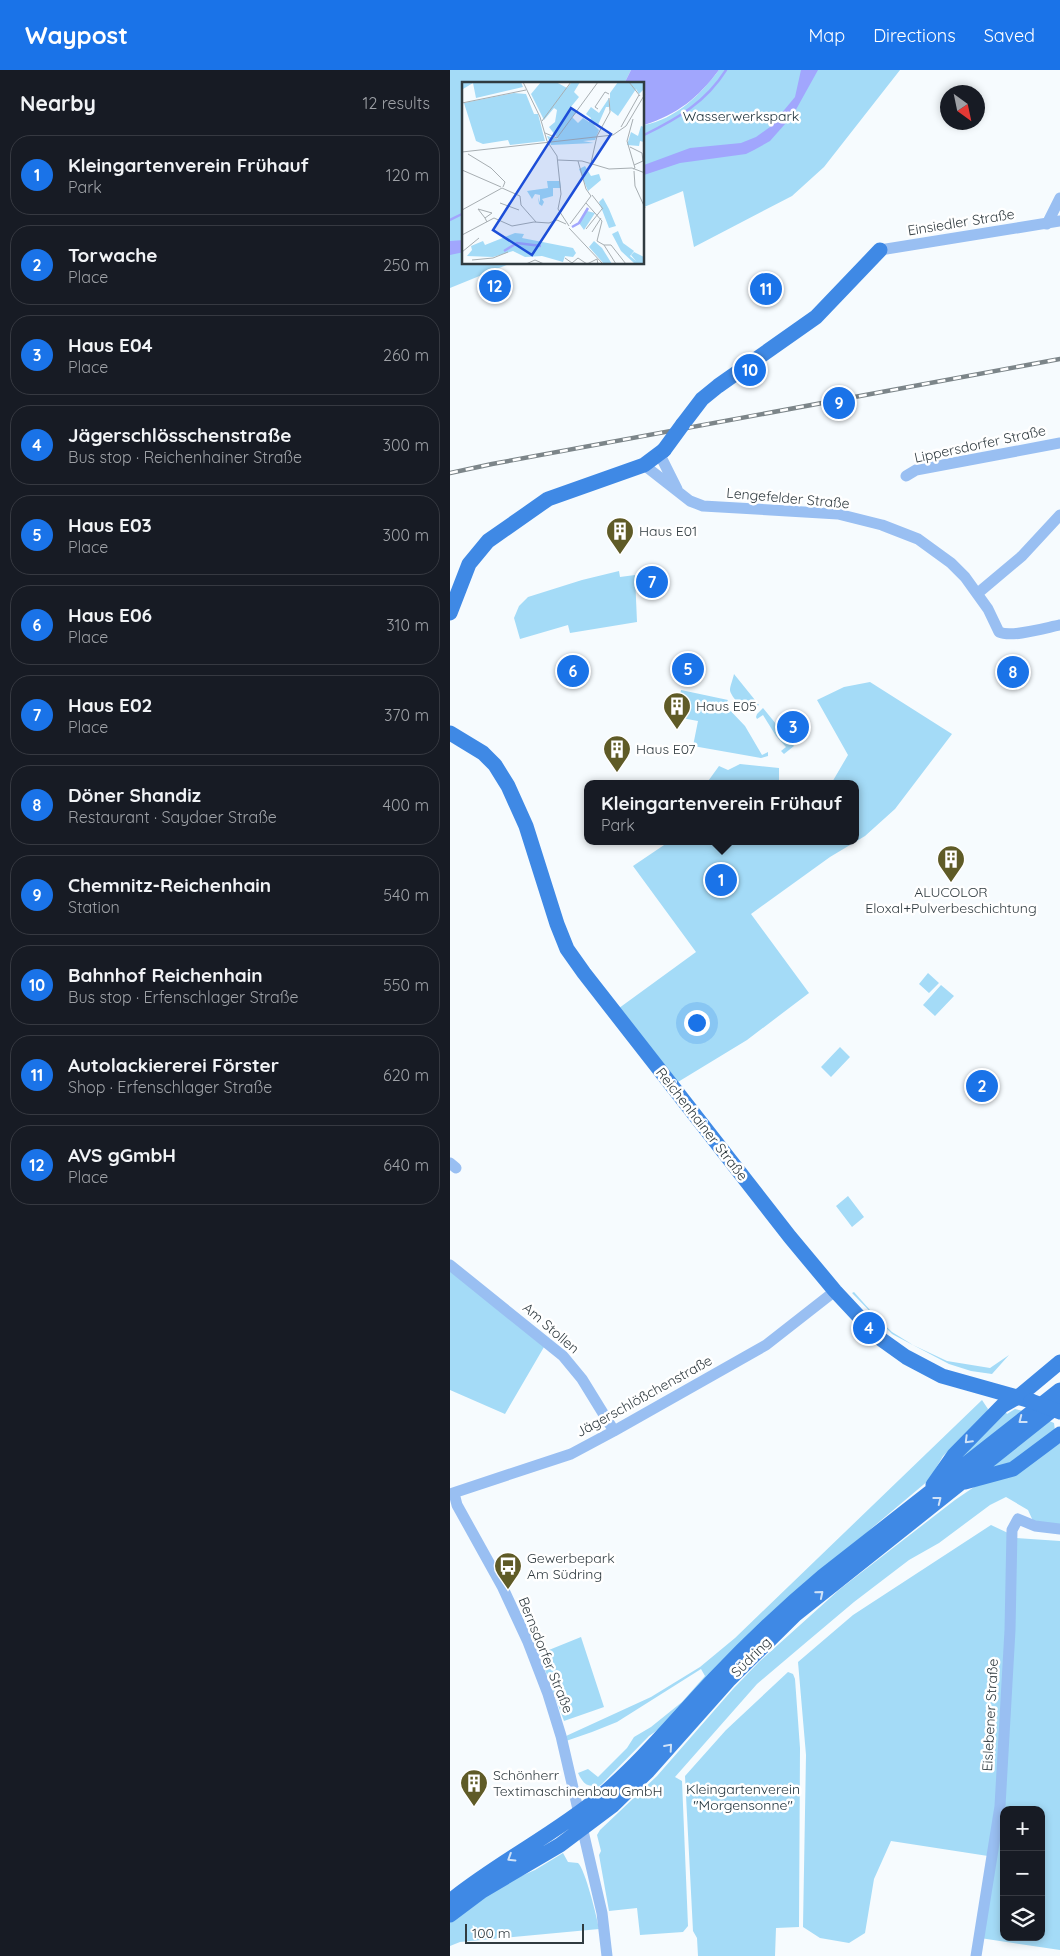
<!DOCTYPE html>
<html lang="en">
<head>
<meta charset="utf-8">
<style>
	:root { --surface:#171b24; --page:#20242c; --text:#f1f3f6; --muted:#9ea1a6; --line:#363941; --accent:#1a73e8 }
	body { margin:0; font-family:Quicksand,sans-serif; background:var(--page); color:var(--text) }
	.controls { position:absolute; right:15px; bottom:15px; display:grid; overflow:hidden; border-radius:10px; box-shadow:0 2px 8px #0003 }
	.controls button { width:45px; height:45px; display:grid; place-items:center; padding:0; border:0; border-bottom:1px solid var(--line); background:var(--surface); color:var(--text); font:25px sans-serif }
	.compass { position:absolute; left:490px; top:15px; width:45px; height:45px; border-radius:50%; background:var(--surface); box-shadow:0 2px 8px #0003; rotate:147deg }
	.scale { position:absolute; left:15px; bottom:12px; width:119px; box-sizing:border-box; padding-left:5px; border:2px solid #303b40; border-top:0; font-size:14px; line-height:18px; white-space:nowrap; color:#303b40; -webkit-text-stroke:4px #fff; paint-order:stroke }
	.you { position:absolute; left:246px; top:952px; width:18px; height:18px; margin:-12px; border:4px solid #fff; border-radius:50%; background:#1a73e8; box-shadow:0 0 0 8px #1a73e833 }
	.badge { display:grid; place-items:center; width:32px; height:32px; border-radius:50%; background:var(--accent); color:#fff; font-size:16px; font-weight:700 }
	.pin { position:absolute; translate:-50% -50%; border:2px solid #fff; box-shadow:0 1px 5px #0006 }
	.popup { position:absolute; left:134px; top:710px; width:275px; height:65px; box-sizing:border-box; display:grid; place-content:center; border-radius:10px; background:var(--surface); filter:drop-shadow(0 1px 4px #0005); font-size:16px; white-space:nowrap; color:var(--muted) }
	.popup b { font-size:19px; color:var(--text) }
	.popup::after { content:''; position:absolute; left:50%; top:100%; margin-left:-10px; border:10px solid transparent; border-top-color:var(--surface) }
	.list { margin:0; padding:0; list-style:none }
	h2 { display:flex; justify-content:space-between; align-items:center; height:65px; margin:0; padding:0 20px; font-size:21px }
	h2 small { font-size:16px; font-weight:400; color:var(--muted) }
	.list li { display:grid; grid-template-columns:32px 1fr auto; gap:15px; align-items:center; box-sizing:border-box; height:80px; margin:0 10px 10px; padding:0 10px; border:1px solid var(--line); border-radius:20px }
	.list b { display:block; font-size:19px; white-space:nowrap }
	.list p { margin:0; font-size:16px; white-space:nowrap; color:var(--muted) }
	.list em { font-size:16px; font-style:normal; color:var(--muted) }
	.icon { flex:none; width:28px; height:28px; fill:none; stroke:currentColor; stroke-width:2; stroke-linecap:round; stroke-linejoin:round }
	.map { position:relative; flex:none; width:610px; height:1886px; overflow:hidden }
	header { display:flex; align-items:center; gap:30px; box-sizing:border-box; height:70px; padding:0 25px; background:var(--accent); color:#fff }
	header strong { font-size:24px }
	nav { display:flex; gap:28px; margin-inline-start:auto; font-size:18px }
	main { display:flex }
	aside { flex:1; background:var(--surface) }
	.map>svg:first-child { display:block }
	.green { fill:#a4dbf7 }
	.water { fill:#a1a6fd }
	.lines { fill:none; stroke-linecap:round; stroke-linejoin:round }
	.stream { stroke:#a1a6fd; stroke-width:2.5 }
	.minor { stroke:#99bff2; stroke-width:11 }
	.major { stroke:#3f89e5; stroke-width:15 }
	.rail-casing { stroke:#7c8589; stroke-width:4.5 }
	.rail { stroke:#fff; stroke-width:2.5; stroke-dasharray:8; stroke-linecap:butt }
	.major-bridge { stroke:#3f89e5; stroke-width:15 }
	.oneway { stroke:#cfe2f8 }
	.labels { text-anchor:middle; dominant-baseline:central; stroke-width:5; stroke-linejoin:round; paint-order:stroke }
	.park-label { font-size:14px; fill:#192d37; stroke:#fff }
	.street-label { font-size:14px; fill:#303b40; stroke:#fff }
	.poi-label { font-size:14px; fill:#303b40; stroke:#fff; text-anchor:start }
	.inset-river { fill:none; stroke:#a1a6fd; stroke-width:2.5 }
	.inset-road { fill:none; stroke:#a7aeb2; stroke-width:1 }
	.view { fill:#1d4ed8; fill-opacity:0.15; stroke:#1d4ed8; stroke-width:2.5 }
	.inset-edge { fill:none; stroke:#303b40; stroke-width:2.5 }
</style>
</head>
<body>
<header>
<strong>Waypost</strong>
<nav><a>Map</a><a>Directions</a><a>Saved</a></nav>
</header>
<main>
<aside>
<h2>Nearby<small>12 results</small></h2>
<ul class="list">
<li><span class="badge">1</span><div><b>Kleingartenverein Frühauf</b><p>Park</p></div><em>120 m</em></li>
<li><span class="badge">2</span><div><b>Torwache</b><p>Place</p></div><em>250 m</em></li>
<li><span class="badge">3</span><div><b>Haus E04</b><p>Place</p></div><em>260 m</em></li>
<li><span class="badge">4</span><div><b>Jägerschlösschenstraße</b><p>Bus stop · Reichenhainer Straße</p></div><em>300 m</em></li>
<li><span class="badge">5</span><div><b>Haus E03</b><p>Place</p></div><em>300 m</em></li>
<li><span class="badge">6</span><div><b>Haus E06</b><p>Place</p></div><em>310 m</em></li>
<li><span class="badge">7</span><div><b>Haus E02</b><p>Place</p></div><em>370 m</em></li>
<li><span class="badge">8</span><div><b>Döner Shandiz</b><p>Restaurant · Saydaer Straße</p></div><em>400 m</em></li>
<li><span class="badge">9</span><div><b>Chemnitz-Reichenhain</b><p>Station</p></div><em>540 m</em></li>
<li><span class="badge">10</span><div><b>Bahnhof Reichenhain</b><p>Bus stop · Erfenschlager Straße</p></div><em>550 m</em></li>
<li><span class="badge">11</span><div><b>Autolackiererei Förster</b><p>Shop · Erfenschlager Straße</p></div><em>620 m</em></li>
<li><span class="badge">12</span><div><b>AVS gGmbH</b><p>Place</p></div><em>640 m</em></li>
</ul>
</aside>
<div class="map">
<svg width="610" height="1886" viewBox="0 0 610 1886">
	<rect width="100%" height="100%" fill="#f6fbfe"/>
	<path class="green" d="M0,0H181L174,14H14V194H59L0,218Z
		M269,0H450L374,97L342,126L244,177L233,121L194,137V55C226,49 250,25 269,0Z
		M169,501L170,507L185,505L187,552L120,563L118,555L70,569L64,548L69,536L78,527L132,510Z
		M284,604L309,635C306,637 303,640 299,640C292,639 280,625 280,620C280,616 283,609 284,604Z
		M420,612L502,664L445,739L415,766L380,787L301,844L359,923L297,970L223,1015L165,941L246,882L183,796L220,771H405V714H381L398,685L367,630L394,617Z
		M231,620L278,630L275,635L295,656L312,685L318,682V686L311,688L243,676L248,651L226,647Z
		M313,638L344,676L334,684L331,681L336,677L326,666L313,645L307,649L306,647L307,644Z
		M290,694L329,698V712H323L325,714H313L316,712L311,711L309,714H256L269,696L278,700Z
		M478,903L489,913L479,923L469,914Z
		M491,915L504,926L485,946L473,935Z
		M390,977L400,987L381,1007L371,997Z
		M398,1126L414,1147L402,1157L386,1136Z
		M0,1199L94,1277L55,1344L0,1320Z
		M404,1222L428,1249L442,1262L463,1275L497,1291L540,1298L559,1285L542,1304L521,1301L499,1294L442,1264L402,1223Z
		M532,1330L538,1339L536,1345L493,1386L479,1410L423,1457L216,1654L199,1666L152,1714L148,1717L146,1715C136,1718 132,1711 128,1703L138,1699L148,1707L177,1678L184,1667L201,1657L232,1632L255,1606L251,1599L167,1652L142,1662L116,1671V1666L201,1627L250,1597L285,1568Z
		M565,1339L573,1341L497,1404L503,1390L555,1341L557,1344Z
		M597,1350L604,1353L605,1361L576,1386L534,1404Z
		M610,1373V1455L583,1451L578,1440L556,1427L540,1435L489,1473L459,1490L404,1532L353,1575L307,1614L225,1707L232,1711L238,1856L233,1862L190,1865L187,1838L159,1841L149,1785L151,1781L147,1765L150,1760L207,1706L283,1619L309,1592L390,1519L505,1430L524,1417Z
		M541,1455L558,1463L557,1562L547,1736L538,1786L441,1771L424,1809L415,1863L399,1873L370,1868L353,1857L356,1685L348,1592L403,1545Z
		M566,1468L610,1471V1880L530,1868L554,1743V1867H591V1740H554Z
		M131,1567L154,1637L114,1651L89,1584Z
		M338,1602L343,1604L345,1609L350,1678L349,1857L326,1858L325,1886H248L247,1868L243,1861L235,1706L276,1660Z
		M113,1783L118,1792L128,1793C135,1799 147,1847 149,1859L10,1872L0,1876V1851L53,1814L85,1800Z"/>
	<path class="water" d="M181,0H269C248,28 228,44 194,55V14H174Z
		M351,0H368L343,45L320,71L304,80L296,84L230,93L194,105V95L240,78L291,73L306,67L320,57L345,27Z
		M14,170V182L0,185V171Z"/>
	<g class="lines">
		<path class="stream" d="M194,65C227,49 256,32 276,0
			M0,150L14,143"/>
		<path class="minor" d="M597,154L610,128
			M430,180L610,151
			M210,385L227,419
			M194,395L240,431L253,436L388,444L432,455L468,469L501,493L515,507L538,539L549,562C562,568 595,558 610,555
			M456,406L466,400L610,373
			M528,523L572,486L610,445
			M0,1093L6,1098
			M0,1195L113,1286L132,1309L164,1361
			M4,1423L7,1435L52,1516L78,1572L98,1624L111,1666L152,1843L157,1886
			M0,1424L121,1384L164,1361L316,1275L385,1221
			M526,1886L550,1736L560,1560L562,1460L568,1449L585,1456L610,1459"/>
		<path class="major" d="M233,354L252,329L268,316L366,247L430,180
			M0,543L19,494L38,471L98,429L194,395L214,380
			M0,663L33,683L45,695L58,716L76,756L107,854L117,879L134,903L340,1167L385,1221L428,1267L456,1287L492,1306L581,1331
			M515,1412L563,1399L610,1364
			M483,1415L504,1385L552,1336L568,1327L610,1292
			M0,1831C48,1792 104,1765 152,1725C193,1690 228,1647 265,1608C299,1572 334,1539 372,1507L610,1320
			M0,1845L32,1821L110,1775L162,1736L198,1701L278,1611L345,1545L610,1334"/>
		<g class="rail-casing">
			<path id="rail" d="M0,403L42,394L610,289"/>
		</g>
		<use href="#rail" class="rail"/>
		<path class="major-bridge" d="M214,380L233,354
			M581,1331L610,1342"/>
	</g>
	<defs><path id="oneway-chevron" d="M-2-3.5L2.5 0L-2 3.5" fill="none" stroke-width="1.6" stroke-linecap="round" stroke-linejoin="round" transform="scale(1.25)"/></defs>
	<g class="oneway">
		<use href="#oneway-chevron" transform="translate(572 1350) rotate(142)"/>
		<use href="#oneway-chevron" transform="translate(518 1370) rotate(135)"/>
		<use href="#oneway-chevron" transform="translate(488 1430) rotate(-38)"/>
		<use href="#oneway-chevron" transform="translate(370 1524) rotate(-40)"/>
		<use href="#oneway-chevron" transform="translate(219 1677) rotate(-49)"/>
		<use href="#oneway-chevron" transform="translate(61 1788) rotate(148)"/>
	</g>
	<defs>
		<g id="building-pin" transform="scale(1.4375)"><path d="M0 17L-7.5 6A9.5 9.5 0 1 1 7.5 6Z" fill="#5f5b27" stroke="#fff"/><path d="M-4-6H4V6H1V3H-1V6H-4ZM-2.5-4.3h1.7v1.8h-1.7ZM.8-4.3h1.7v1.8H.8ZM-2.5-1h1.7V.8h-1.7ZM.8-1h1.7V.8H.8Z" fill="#fff"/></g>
		<g id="bus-pin" transform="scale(1.4375)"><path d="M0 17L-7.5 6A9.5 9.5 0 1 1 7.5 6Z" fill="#5f5b27" stroke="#fff"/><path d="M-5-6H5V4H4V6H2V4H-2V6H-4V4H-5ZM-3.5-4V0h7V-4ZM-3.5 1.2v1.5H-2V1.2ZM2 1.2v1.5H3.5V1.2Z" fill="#fff"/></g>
	</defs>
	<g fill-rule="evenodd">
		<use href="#building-pin" x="170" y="461"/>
		<use href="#building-pin" x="227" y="636"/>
		<use href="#building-pin" x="167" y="679"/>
		<use href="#building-pin" x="501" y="789"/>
		<use href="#bus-pin" x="58" y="1496"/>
		<use href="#building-pin" x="24" y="1713"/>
	</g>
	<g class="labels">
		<g class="park-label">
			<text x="291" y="46">Wasserwerkspark</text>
			<text x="293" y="1719">Kleingartenverein<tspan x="293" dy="16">"Morgensonne"</tspan></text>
		</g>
		<g class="street-label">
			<text transform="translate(511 152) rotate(-9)">Einsiedler Straße</text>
			<text transform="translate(530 374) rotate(-12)">Lippersdorfer Straße</text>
			<text transform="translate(338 428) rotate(5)">Lengefelder Straße</text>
			<text transform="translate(252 1054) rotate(52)">Reichenhainer Straße</text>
			<text transform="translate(101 1258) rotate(41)">Am Stollen</text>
			<text transform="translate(194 1326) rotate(-29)">Jägerschlößchenstraße</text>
			<text transform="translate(96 1585) rotate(68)">Bernsdorfer Straße</text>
			<text transform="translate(301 1587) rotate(-45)">Südring</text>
			<text transform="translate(540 1645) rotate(-87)">Eislebener Straße</text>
		</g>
		<g class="poi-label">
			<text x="189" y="461">Haus E01</text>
			<text x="246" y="636">Haus E05</text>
			<text x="186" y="679">Haus E07</text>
			<text x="501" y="822" text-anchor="middle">ALUCOLOR<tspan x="501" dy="16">Eloxal+Pulverbeschichtung</tspan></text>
			<text x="77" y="1488">Gewerbepark<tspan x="77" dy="16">Am Südring</tspan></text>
			<text x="43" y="1705">Schönherr<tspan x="43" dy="16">Textimaschinenbau GmbH</tspan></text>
		</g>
	</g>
	<g transform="translate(12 12)">
		<rect width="182" height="182" fill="#f6fbfe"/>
		<path d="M0,0H59L61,5L14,16L11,1L1,7ZM79,0H94L105,6L110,0H118L112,10L117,15L108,26L114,31L110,35L116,41L121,36L127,40L129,36L124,32L129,25L137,31L147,16V25H144L136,43H132L137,48L133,58L121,59L132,61L89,63L85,54L96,57L87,45L93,40L95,28L92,26L82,38L69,12ZM156,0H182V7L177,12L174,7L156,34L148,28V11ZM52,11L64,12L72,32H76L83,59L48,63L46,58L21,62L14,59L2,21ZM179,44L182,45V60L178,59L177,64L165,63L169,50L176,54ZM123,84L129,94L137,92L139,98L126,109L117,87ZM85,99H98L99,106H91V114L80,117L82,120L80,124L77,122L76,115L78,121V113L73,112L70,117L65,109L86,106ZM141,116L147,127L154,144L147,146L137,120ZM125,129L133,131L122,148L117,141ZM156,149L161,161L172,169L168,174L174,179L169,173L172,170L182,175V182L172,181L159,169L150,152ZM53,151L62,152L60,156L111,166L114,171L111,175L103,174L101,180L80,174L63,175L51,169L31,175L5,174L10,168L9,164L21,159L23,163ZM132,159L140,166L150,182H142L127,165Z" fill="#a4dbf7"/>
		<path class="inset-river" d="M110,145L117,141L126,126M42,169L55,161L79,164"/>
		<path class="inset-road" d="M61,0L78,35L85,59L95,74L99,112L96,127L107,144M167,0L178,14M0,21L64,8M136,27L133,25L143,10L147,12M80,39L109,0M159,45L177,13M83,51L95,56L136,0M168,65L180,71L181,79L172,83M0,70L151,53L164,44L183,12M6,72L29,86L43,100L41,105M96,78L120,79L147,87L170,86L183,91M129,81L135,54L148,30L147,16M171,87L173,86L165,59L171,37M0,88L39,105M172,89L173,104L183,126M40,106L58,114L59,123L74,140M130,113L141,127M38,121L57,128M124,121L140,139L135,159L142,163L154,182M0,128L40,106M23,136L16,127L30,131L23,136L25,140M108,142L129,114L124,107L116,79M50,144L72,140L87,141L95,138L104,142M107,146L141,182M124,147L140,127M130,150L139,136M0,153L32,136L50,144M142,163H149L164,182M0,170L17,156M103,176L110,181L116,176L125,182L135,177L136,182M10,178L31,176L46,170M64,182L73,178L82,182"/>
		<path class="view" d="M109,26L149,52L70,173L31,148Z"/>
		<rect width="182" height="182" class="inset-edge"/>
	</g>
</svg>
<div class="controls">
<button>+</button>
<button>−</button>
<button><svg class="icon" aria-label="layers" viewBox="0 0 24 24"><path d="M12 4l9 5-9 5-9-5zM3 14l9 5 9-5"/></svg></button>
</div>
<svg class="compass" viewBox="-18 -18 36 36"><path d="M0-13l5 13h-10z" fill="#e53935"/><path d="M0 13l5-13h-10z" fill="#9ea1a6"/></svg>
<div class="scale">100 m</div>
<div class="you"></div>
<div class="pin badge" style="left:271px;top:810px">1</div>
<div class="popup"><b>Kleingartenverein Frühauf</b>Park</div>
<div class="pin badge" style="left:532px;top:1016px">2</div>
<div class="pin badge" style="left:343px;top:657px">3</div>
<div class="pin badge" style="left:419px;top:1258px">4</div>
<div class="pin badge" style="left:238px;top:599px">5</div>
<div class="pin badge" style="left:123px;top:601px">6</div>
<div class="pin badge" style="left:202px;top:512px">7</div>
<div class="pin badge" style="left:563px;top:602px">8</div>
<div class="pin badge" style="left:389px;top:333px">9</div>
<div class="pin badge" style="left:300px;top:300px">10</div>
<div class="pin badge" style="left:316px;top:219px">11</div>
<div class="pin badge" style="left:45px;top:216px">12</div>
</div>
</main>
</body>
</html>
